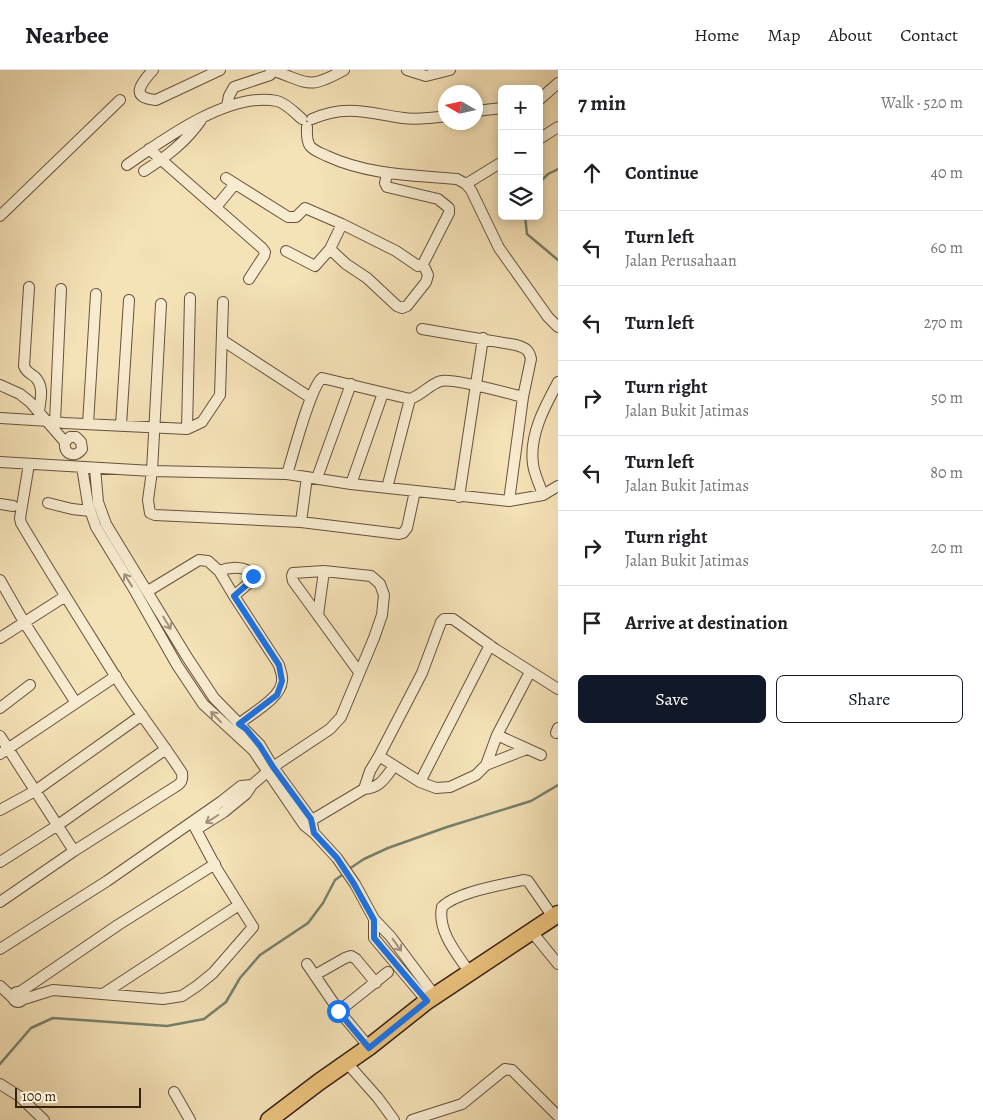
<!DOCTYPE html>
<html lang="en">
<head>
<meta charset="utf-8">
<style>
	:root { --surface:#fff; --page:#f6f6f6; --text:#202124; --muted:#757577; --line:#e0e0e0; --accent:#111827 }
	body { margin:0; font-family:Alegreya,serif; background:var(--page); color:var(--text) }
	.controls { position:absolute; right:15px; top:15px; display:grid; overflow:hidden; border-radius:8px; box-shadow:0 2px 8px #0003 }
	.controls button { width:45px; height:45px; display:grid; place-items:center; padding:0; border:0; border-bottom:1px solid var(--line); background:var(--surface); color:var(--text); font:25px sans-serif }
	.compass { position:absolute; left:438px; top:15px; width:45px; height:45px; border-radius:50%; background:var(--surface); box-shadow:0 2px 8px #0003; rotate:279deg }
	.scale { position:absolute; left:15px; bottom:12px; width:126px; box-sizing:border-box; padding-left:5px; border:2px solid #362114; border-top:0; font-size:14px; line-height:18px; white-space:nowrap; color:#362114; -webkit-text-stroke:4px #f8ecd0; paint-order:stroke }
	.stop { position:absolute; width:15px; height:15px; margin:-11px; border:4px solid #1a73e8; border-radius:50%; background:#fff }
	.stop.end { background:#1a73e8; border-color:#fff; box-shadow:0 1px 5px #0008 }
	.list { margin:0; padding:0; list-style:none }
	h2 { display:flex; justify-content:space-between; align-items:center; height:65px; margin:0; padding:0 20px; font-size:21px }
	h2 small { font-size:16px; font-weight:400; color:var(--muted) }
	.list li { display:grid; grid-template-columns:32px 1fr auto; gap:15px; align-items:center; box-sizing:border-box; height:75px; padding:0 20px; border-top:1px solid var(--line) }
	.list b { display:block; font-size:19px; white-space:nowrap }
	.list p { margin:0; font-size:16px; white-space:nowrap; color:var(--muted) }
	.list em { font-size:16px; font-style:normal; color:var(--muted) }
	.actions { display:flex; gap:10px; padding:15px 20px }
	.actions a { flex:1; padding:11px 0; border:1px solid var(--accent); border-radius:8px; text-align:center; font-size:18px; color:var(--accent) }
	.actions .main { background:var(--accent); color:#fff }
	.icon { flex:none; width:28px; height:28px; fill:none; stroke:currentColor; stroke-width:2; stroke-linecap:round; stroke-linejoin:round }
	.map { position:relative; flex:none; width:558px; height:1050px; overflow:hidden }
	header { display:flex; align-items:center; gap:30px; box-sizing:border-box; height:70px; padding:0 25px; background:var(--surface); border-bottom:1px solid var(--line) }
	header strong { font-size:24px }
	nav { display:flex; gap:28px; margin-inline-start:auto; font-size:18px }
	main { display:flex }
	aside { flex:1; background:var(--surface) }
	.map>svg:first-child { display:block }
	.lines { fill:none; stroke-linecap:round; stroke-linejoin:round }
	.stream { stroke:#74806d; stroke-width:2.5 }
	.minor-casing { stroke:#66513d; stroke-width:12 }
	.primary-casing { stroke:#362114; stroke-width:19 }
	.minor { stroke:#f8ecd0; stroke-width:10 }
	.primary { stroke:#eac17c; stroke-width:16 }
	.oneway { stroke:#a1917b }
	.route { stroke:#1a73e8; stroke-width:6 }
</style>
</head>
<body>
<header>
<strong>Nearbee</strong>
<nav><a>Home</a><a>Map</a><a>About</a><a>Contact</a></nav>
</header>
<main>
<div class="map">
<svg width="558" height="1050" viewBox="0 0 558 1050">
	<rect width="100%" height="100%" fill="#f5e2b7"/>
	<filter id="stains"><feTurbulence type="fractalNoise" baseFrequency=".004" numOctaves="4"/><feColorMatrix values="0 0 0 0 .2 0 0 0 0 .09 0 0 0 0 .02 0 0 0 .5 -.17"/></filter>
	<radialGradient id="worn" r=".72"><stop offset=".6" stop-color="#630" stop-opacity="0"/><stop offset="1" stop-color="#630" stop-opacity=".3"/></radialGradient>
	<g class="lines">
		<path class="stream" d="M539,113L548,104L558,99
			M525,146L527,164L558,190
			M349,799L364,789L388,778L447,757L531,731L558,715
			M0,994L31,958L53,948L167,956L204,949L226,932L240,908L260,885L308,853L323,833L335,810L345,803"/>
		<g class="minor-casing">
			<path id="minor" d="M153,0C141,13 129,28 156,30L220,0
				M271,0C309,12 306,21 344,0
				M407,0L426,6L450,0
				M539,30L558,13
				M227,36L229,26L234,17L270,5L271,0
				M476,41L502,38
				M312,49C347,34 368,43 403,48C417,50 432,48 446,46
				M307,57C307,63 306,70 310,76C314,81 321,83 327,86C368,105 412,105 457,109L466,114L471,120L499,178L548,247L558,257
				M539,69L558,57
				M149,79L262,178L265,182L264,186L249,209
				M127,95C164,69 230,21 277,31C286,33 295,43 302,49
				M144,101C166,87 186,72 201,50
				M226,108L288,147H296L305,138L342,154L396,181L418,196L423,194L449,143V138L438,129L387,117L385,113L387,104
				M466,114L502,92
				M216,137L235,114
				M0,146L120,30
				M330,179L346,194L367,208L397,236L402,238L407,236L426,212L428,205L423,194
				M286,181L315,196L330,179L342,154
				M29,217L24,296C26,302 30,303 35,307C45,317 40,331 39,342
				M61,219L55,352L64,353L187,359L190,228
				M161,234L152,401L148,430L150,443L155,445L301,452L399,464L403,463L407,458L415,421
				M422,259L516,275C525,278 529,279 531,289L523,327L509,431
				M222,270L311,328
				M0,315L20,324L30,332L65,372C63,384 75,389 82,379L81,372L76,367H70L65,372
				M0,348L49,351
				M88,354L96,224
				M121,355L129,230
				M187,359L202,352L220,325L223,232
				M0,392L152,401L287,404L351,414L509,431L543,425L558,416
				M82,397L88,434L96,457L135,521L177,595L203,634L253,680L304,755L314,763L337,788L355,814L374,849L391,867L435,926
				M95,398L98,432L106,454L187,587L214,628L260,675L273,697L311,749L314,763
				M287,404C293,386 310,318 322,308L410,329C422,325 430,314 441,311C452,308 508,323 523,327
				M317,408L351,314
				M351,414L383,323
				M387,418L410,329
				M543,425C540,415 534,404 533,394C529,365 545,336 558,312
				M459,427L483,268
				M48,433L72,439L90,441
				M0,434L13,436
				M301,452L307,407
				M219,501C229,497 247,495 253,506L250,512L234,526
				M0,510L24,552L76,633
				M148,521L199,490L208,491L219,501L234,526L279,595C280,600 283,605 282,611C281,628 252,643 239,654
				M318,545L324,501
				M0,568L64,527
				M0,638L30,615
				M556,663L558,658
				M497,665L541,685
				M0,666L74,781
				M0,684L116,606
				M379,686L420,712L436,718L450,717L476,705L486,695L497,665L530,602
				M486,695L527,679
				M420,712L490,575
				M364,719L370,701L379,686L422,603L441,552L444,549H453L495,579L558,619
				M0,740L35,721L142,645
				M307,753L364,719C380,718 385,708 394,696
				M197,759L224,742L246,724L252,715L273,697L330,659L341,647L374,568L382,545L384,525L380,514L371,506L324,501L293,503L292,506L293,511L359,602
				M0,792L58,755L166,679
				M0,832L74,781L178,715C182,712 183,709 182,703C162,672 139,643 119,612C86,559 53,507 21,453L20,448L29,394
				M374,849V868L427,931
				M532,862L558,894
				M0,879L107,811L222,731L241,716L252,715
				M307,894L339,941L369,977
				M470,903C457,884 437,861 442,837C456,822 502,815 523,810L528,811L553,847
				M315,905L345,888L351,886L356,889L376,913
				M0,916L13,928
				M20,922L118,855L215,794
				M13 927a5 5 0 1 1 10 0a5 5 0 1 1-10 0Z
				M103,924L239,835
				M21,930L53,920L163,929L182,926L197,916L213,903L253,857L218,801L192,752
				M339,941L388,902
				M347,993L378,1028L394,1050
				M0,1014L19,1026L44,1050
				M174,1022L190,1050
				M412,1050L462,1034L505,999L512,1000L558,1046"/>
		</g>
		<g class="primary-casing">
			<path id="primary" d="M269,1050L319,1012L369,977L427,931L558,844"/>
		</g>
		<use href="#minor" class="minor"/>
		<use href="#primary" class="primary"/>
	</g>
	<defs><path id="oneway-shaft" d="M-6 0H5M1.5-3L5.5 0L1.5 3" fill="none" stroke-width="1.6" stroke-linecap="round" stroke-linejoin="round" transform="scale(1.25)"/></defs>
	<g class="oneway">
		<use href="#oneway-shaft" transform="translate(128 510) rotate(-122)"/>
		<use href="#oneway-shaft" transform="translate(167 553) rotate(59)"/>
		<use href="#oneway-shaft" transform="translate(216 647) rotate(-134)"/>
		<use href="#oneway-shaft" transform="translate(212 749) rotate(148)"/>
		<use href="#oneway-shaft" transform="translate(397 875) rotate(55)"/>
	</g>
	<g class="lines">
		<path class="route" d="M253,506L250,512L234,526L279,595L282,611L277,625L239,654L246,659L260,676L273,697L311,749L314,763L337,788L354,814L374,850V868L427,931L369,978L338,941"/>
	</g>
	<rect width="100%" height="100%" filter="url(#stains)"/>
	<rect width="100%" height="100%" fill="url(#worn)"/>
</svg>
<div class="controls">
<button>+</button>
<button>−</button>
<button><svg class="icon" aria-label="layers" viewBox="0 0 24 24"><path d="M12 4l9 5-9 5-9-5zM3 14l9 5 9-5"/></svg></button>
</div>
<svg class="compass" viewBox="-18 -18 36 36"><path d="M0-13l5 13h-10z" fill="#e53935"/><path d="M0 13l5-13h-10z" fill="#757577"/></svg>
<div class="scale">100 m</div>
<div class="stop" style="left:338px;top:941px"></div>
<div class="stop end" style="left:253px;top:506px"></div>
</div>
<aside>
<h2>7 min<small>Walk · 520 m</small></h2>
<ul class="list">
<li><svg class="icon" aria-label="ahead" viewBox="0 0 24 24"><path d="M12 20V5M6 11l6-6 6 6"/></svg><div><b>Continue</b></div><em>40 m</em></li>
<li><svg class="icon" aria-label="left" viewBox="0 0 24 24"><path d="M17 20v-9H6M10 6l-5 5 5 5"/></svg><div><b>Turn left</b><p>Jalan Perusahaan</p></div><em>60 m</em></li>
<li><svg class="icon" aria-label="left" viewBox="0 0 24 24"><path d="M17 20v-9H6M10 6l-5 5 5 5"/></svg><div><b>Turn left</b></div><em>270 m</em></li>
<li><svg class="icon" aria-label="right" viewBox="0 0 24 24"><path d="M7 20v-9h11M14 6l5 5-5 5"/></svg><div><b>Turn right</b><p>Jalan Bukit Jatimas</p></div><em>50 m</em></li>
<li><svg class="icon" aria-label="left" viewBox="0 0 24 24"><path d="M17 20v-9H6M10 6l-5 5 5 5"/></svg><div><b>Turn left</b><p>Jalan Bukit Jatimas</p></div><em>80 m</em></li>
<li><svg class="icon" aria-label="right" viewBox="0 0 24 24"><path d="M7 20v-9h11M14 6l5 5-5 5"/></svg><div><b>Turn right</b><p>Jalan Bukit Jatimas</p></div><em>20 m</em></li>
<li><svg class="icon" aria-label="arrive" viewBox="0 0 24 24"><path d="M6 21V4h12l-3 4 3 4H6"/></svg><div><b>Arrive at destination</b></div></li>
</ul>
<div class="actions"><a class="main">Save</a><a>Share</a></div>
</aside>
</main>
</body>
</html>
